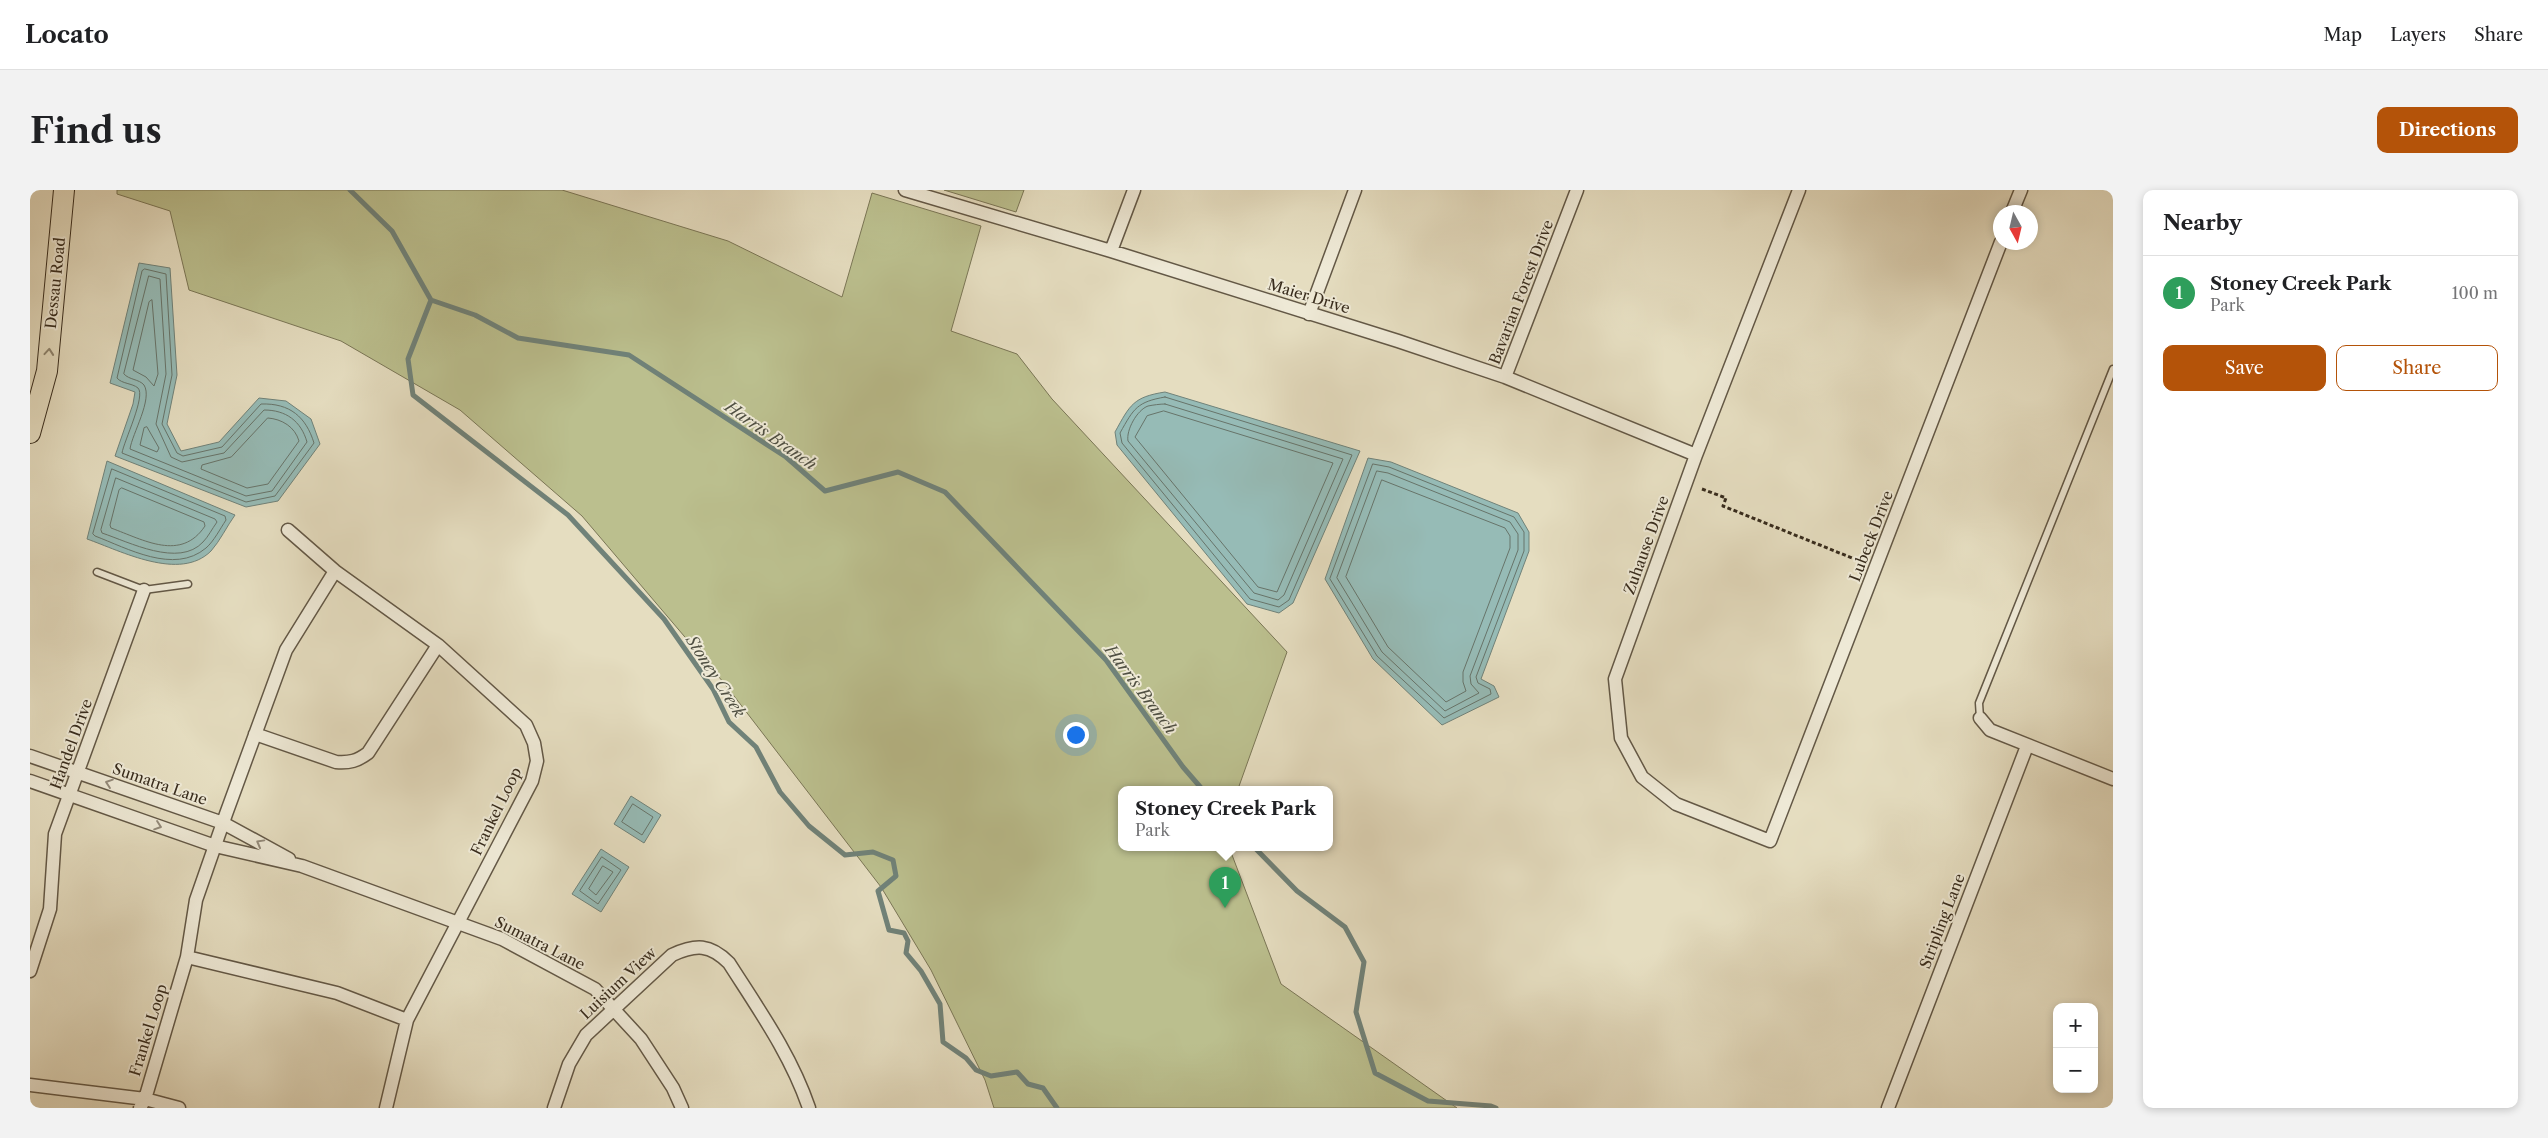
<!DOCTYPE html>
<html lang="en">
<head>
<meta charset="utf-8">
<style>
	:root { --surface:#fff; --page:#f2f2f2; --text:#202124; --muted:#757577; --line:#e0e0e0; --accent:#b45309 }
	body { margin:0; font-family:"Libre Caslon Text",serif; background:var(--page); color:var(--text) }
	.controls { position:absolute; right:15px; bottom:15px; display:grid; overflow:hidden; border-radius:10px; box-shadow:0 2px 8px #0003 }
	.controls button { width:45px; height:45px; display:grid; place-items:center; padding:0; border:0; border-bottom:1px solid var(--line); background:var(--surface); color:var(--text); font:25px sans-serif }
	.compass { position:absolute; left:1963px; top:15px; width:45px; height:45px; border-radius:50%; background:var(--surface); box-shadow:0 2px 8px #0003; rotate:172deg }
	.you { position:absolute; left:1045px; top:544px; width:18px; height:18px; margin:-12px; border:4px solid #fff; border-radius:50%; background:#1a73e8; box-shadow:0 0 0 8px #1a73e833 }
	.badge { display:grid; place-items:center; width:32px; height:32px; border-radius:50%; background:var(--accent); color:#fff; font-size:16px; font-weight:700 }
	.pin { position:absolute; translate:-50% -41px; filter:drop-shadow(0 1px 2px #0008) }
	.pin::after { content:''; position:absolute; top:26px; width:18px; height:15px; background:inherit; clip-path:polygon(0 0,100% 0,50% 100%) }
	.popup { position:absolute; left:1088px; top:596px; width:215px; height:65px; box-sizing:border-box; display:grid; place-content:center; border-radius:10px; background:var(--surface); filter:drop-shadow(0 1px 4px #0005); font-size:16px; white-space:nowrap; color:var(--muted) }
	.popup b { font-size:19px; color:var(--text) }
	.popup::after { content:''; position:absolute; left:50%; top:100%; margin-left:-10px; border:10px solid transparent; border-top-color:var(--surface) }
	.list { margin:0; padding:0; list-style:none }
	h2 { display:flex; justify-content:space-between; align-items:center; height:65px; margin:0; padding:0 20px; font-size:21px }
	h2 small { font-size:16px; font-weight:400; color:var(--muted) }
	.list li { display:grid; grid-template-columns:32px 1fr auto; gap:15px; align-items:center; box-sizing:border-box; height:75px; padding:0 20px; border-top:1px solid var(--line) }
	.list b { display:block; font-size:19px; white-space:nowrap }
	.list p { margin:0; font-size:16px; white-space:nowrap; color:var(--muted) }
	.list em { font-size:16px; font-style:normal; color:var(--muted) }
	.actions { display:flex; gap:10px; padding:15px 20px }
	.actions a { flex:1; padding:11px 0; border:1px solid var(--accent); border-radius:10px; text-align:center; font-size:18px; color:var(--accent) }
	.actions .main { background:var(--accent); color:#fff }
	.map { position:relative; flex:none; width:2083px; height:918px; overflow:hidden; border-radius:10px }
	header { display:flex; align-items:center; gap:30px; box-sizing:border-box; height:70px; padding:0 25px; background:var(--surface); border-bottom:1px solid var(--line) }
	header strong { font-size:24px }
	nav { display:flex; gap:28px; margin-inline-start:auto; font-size:18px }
	.intro { display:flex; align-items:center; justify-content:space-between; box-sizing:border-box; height:120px; padding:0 30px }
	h1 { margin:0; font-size:35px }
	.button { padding:12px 22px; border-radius:10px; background:var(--accent); color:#fff; font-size:18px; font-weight:700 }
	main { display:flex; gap:30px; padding:0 30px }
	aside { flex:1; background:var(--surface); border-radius:10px; box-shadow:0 2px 8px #0003 }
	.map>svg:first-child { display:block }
	.green { fill:#bbbf8e; stroke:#7a7656 }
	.water { fill:#96bbb6; stroke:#708279 }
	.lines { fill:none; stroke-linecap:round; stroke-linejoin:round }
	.shore { stroke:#67746a; stroke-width:1 }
	.stream { stroke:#708279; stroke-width:5 }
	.lane-casing { stroke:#635846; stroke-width:9 }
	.street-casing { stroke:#635846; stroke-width:15 }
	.primary-casing { stroke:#382c1d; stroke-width:22 }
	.path { stroke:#382c1d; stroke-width:3; stroke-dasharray:4 2.5; stroke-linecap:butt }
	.lane { stroke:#eee9d6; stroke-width:6 }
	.street { stroke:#eee9d6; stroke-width:12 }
	.primary { stroke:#e5ddc0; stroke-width:20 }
	.oneway { stroke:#8e846e }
	.oneway2 { stroke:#938a7a }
	.labels { text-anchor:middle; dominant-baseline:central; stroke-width:4; stroke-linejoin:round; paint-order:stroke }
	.street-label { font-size:15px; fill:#382c1d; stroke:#eee9d6 }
	.water-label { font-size:16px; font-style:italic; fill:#505043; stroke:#eee9d6 }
</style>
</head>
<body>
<header>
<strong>Locato</strong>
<nav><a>Map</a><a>Layers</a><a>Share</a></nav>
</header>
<div class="intro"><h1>Find us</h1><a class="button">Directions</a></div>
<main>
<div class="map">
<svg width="2083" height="918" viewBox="0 0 2083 918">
	<rect width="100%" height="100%" fill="#e5ddc0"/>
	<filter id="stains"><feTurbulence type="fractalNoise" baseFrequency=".004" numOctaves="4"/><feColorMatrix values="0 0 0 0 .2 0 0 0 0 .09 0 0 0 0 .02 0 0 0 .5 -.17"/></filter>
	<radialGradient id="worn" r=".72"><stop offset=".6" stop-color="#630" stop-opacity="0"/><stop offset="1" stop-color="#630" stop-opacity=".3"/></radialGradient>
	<path class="green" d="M87,0H532L698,51L812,107L842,3L951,36L921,141L987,164L1022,209L1257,462L1208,599H1091V657H1199L1251,794L1427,918H964L955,890L901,780L851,697L694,493L552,326L430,220L311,151L159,100L140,21L87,4Z
		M914,0H994L986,22Z"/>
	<path class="water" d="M109,73L140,78L147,185L137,234L151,261L189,252L229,208L256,211L281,229L290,254L248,311L216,317L85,266L103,214L105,202L80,193Z
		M1135,202L1330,261L1263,413L1249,423L1217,414L1087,255L1085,242C1100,215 1103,207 1135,202Z
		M1338,268L1361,272L1488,323L1499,342V361L1451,489L1464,496L1469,507L1412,535L1343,469L1295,389Z
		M77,271L205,325C197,336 190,351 181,361C150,392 91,361 57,349Z
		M601,606L631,625L614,653L584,634Z
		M571,659L599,677L571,722L542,704Z"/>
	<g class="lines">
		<path class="shore" d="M115,79L136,84L142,185L132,234L147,263L153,266L192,257L231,214C260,213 276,227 284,253L245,306L216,312L92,263C94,251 116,206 108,198C102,193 92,194 87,188L112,81Z
			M119,86L130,89L136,184L126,234L141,267L152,272L194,263L234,220C256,220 271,231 277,252L242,301L216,306L100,259C102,244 123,209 114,195C109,189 99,190 94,184Z
			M122,110L128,184L124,196L116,187L103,180L119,112Z
			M1135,207L1322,265L1259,410L1249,417L1220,409L1092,253L1090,243C1104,218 1107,212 1135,207Z
			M1135,214L1313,269L1254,405L1248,410L1224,403L1098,251C1096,240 1107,220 1118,216C1123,215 1130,214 1135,214Z
			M1134,221L1303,273L1247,402L1228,397L1105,247L1117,226Z
			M238,228C252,229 265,237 269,251L238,294L217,298L171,279L172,275L201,267Z
			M117,237L129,258L127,262L110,255L114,238Z
			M1343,274L1359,277L1484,327L1494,342V361L1446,487L1448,493L1460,499L1461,504L1414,528L1347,466L1300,389Z
			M82,279L195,326L196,330C190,339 184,351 176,358C144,385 97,358 65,346L63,344Z
			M1347,281L1358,283L1480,332L1488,344V360L1440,486L1441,494L1449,503L1415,521L1352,462L1307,388Z
			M86,288L185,329L187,332C182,339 178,347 173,352C149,378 99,352 72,343L71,340Z
			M1352,290L1475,338L1480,346V358L1433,482V492L1436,501L1416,512L1358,457L1316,387Z
			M92,298L174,332L175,336C151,372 114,350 81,338L80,335L89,300Z
			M603,614L623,627L612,645L592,632Z
			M572,667L591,680L568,714L550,701Z
			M573,676L583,682L566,705L559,699Z"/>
		<path class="stream" d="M320,0L362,41L401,110L445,125L488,148L599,165L756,267L795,301L868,282L915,302L1076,470L1153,577L1172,599
			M401,110L378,169L383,205L538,325L634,429L683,499L699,532L726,557L750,602L779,636L815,665L843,662L863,670L866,686L848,701L859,740L874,743L878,751L876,763L891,781L910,814L913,852L936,868L946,880L961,886L987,882L998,894L1013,898L1027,918
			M1224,657L1267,701L1315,737L1334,772L1326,822L1345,883L1398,911L1461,916L1466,918"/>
		<g class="lane-casing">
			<path id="lane" d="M67,382L114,400L158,394
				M1950,528L1949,513L2083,179"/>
		</g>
		<g class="street-casing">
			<path id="street" d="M875,0L1081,61L1368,151L1475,187L1666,265
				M1769,0L1666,265L1585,489L1591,548L1612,587L1646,614L1740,651L1971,52
				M1982,22L1991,0
				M1081,61L1104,0
				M1279,124L1325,0
				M1475,187L1547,0
				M258,340L305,381L408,455L496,535L504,553L507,571L502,591L377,830L356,918
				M1950,528L1960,540L2083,589
				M225,544L306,572C320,573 327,571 338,563L408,455
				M0,566L193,633L259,669
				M0,591L185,656L272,676L472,749L565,799L611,849L643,898L652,918
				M157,767L307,803L377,830
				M0,781L20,719L25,644L114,400
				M0,895L115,909L149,918
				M110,918L115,909L157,767L166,710L196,624L256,460L305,381
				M524,918L539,874L556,845L642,765C666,754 680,754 699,773C729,820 761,865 779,918
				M1858,918L1997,556"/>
		</g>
		<g class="primary-casing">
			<path id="primary" d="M0,243L17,181L34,0"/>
		</g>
		<path class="path" d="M1672,299L1696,308L1693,316L1832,372"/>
		<use href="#lane" class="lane"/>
		<use href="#street" class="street"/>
		<use href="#primary" class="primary"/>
	</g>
	<defs><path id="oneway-chevron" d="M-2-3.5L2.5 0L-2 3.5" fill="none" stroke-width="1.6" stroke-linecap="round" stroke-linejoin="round" transform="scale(1.25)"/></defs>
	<use class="oneway" href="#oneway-chevron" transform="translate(19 162) rotate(-85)"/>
	<g class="oneway2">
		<use href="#oneway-chevron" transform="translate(79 593) rotate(-161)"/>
		<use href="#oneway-chevron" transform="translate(128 636) rotate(19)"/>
		<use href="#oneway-chevron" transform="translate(230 653) rotate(-151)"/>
	</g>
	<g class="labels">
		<g class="street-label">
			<text transform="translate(25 93) rotate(-84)">Dessau Road</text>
			<text transform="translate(1491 102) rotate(-69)">Bavarian Forest Drive</text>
			<text transform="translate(1279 106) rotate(17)">Maier Drive</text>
			<text transform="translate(1841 346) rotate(-69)">Lubeck Drive</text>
			<text transform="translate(1616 355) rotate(-70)">Zuhause Drive</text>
			<text transform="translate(41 554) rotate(-70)">Handel Drive</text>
			<text transform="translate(130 594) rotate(19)">Sumatra Lane</text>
			<text transform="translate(466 621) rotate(-64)">Frankel Loop</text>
			<text transform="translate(1912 731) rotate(-69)">Stripling Lane</text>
			<text transform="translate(510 753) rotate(27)">Sumatra Lane</text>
			<text transform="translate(588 793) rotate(-43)">Luisium View</text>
			<text transform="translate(118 840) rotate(-73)">Frankel Loop</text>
		</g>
		<g class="water-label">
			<text transform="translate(741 245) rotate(35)">Harris Branch</text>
			<text transform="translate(686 486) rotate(57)">Stoney Creek</text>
			<text transform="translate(1111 499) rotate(53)">Harris Branch</text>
		</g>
	</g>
	<rect width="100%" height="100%" filter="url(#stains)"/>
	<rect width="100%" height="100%" fill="url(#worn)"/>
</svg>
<div class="controls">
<button>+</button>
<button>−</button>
</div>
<svg class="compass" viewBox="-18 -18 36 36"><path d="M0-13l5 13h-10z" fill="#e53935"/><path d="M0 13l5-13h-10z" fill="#757577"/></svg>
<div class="you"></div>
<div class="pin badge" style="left:1195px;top:718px;background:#2e9e5b">1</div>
<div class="popup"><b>Stoney Creek Park</b>Park</div>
</div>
<aside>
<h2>Nearby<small></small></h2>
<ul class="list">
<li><span class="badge" style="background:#2e9e5b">1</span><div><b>Stoney Creek Park</b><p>Park</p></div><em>100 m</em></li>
</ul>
<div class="actions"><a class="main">Save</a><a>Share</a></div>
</aside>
</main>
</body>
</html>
